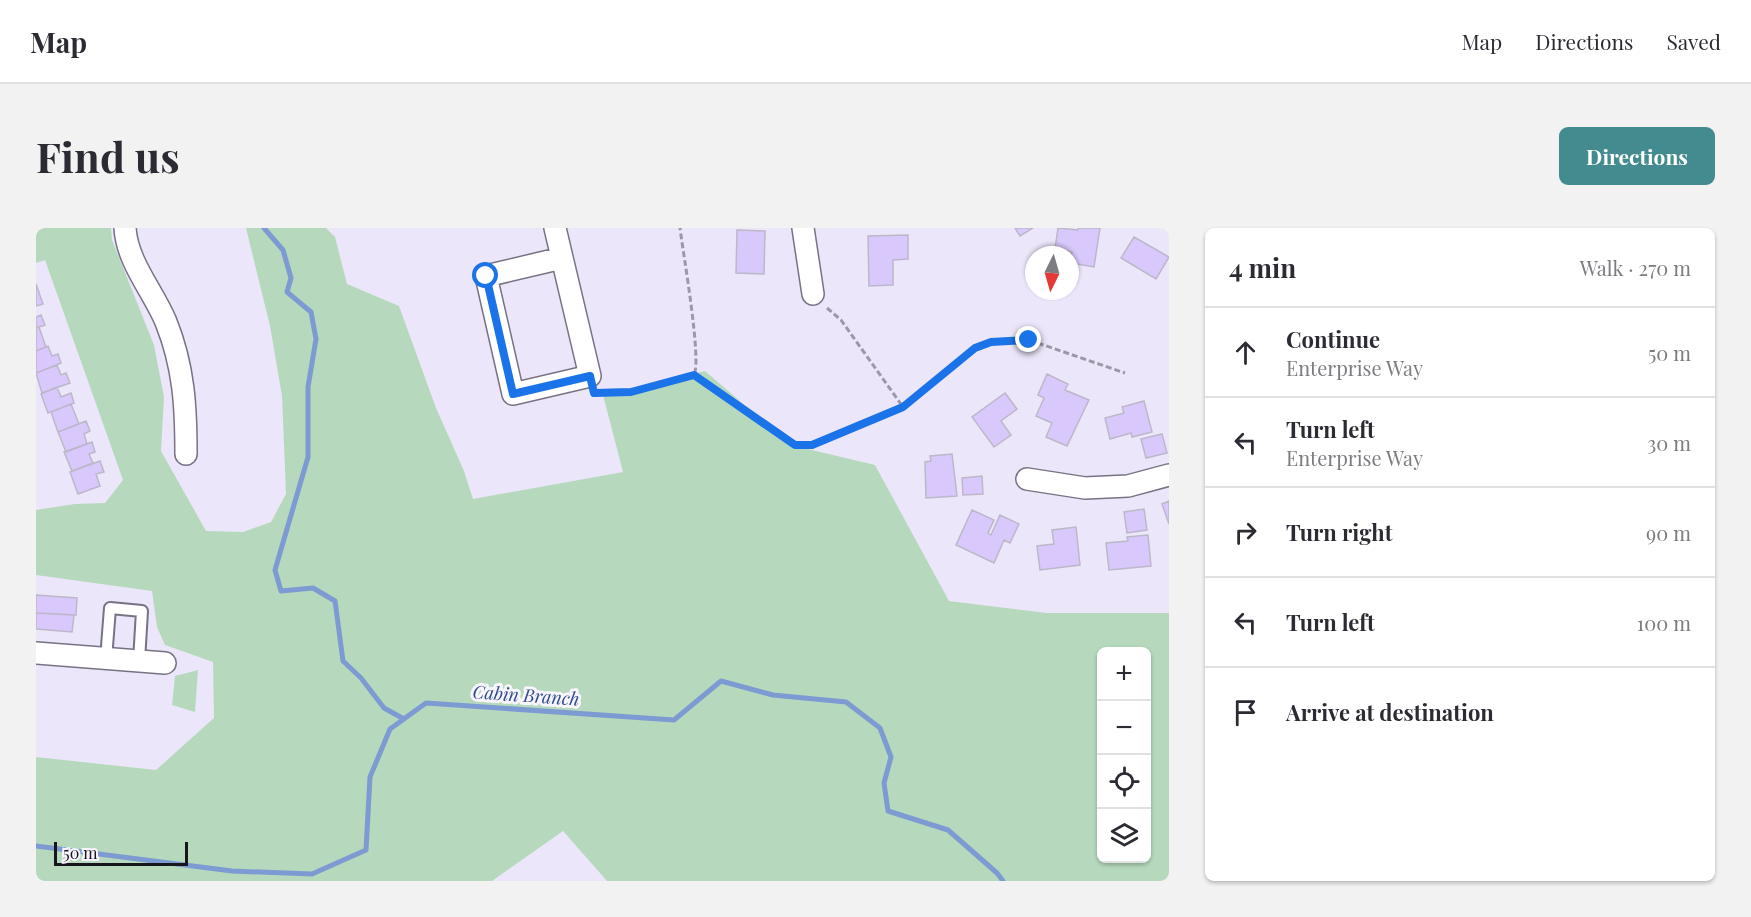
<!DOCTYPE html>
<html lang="en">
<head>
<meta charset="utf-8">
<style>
	:root { --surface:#fff; --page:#f2f2f3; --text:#2b2b33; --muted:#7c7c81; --line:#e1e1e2; --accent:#438b8e }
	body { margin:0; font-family:"Playfair Display",serif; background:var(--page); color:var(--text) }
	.controls { position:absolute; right:18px; bottom:18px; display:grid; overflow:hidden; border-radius:9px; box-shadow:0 2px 4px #0004 }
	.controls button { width:54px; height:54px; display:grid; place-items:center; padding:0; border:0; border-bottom:2px solid var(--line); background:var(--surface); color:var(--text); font:30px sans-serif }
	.compass { position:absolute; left:989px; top:18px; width:54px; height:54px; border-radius:50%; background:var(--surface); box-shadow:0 2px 4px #0004; rotate:185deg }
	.scale { position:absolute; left:18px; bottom:15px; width:134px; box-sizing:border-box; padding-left:6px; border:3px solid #18161d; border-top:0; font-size:16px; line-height:21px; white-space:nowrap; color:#18161d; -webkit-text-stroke:4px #f8f5fd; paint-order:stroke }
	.stop { position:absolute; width:18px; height:18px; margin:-14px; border:4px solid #1a73e8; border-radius:50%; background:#fff }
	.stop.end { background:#1a73e8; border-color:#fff; box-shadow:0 2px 6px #0008 }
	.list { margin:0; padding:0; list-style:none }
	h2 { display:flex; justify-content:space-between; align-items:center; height:78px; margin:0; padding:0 24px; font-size:26px }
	h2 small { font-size:20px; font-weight:400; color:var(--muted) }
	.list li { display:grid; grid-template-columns:39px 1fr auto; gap:18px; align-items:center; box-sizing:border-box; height:90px; padding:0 24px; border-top:2px solid var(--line) }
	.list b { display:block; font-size:22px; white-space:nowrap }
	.list p { margin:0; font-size:20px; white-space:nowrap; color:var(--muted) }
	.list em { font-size:20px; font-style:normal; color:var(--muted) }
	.icon { flex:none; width:33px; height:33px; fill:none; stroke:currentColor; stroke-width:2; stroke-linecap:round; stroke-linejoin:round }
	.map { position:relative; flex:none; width:1133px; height:653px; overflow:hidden; border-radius:9px }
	header { display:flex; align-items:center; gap:36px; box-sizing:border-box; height:84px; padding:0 30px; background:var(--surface); border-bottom:2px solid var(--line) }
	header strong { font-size:28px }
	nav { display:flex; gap:33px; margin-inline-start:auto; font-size:21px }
	.intro { display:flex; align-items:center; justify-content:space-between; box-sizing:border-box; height:144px; padding:0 36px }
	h1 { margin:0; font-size:42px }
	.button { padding:15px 27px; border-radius:9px; background:var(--accent); color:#fff; font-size:21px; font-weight:700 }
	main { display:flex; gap:36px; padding:0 36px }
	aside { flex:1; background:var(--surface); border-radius:9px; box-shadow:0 2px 4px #0004 }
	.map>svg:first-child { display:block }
	.green { fill:#b6d9bd; fill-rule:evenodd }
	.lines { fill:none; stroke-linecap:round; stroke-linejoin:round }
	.stream { stroke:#7e9ad2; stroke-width:5 }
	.building { fill:#d9c8fb; stroke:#bdb7ca; stroke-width:1.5 }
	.service-casing { stroke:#787284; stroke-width:14 }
	.minor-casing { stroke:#787284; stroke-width:24 }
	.path { stroke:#9d98a7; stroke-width:3; stroke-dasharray:6 3; stroke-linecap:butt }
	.service { stroke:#fff; stroke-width:10 }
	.minor { stroke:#fff; stroke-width:21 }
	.route { stroke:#1a73e8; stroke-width:8 }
	.labels { text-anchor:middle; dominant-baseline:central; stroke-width:6; stroke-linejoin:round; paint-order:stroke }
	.water-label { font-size:18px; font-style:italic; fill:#2c4b90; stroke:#f8f5fd }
</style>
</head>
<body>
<header>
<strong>Map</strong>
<nav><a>Map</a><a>Directions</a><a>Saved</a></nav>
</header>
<div class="intro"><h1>Find us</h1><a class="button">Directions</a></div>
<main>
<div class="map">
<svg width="1133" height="653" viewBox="0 0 1133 653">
	<rect width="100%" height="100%" fill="#ece6fa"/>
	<path class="green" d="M0,0H75L76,12L118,117L128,169L125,223L170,303L207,304L235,294L250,266L246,168L234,98L210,0H290L299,9L311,56L363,78L400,180L428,243L437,271L587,244L567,167L669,143L755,217L839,237L913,373L1011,385H1133V653H571L527,603L456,653H0V529L120,542L178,490L177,434L129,417L121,399L116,363L0,347V282L39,276L69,275L87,252L9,32L0,35ZM1066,424H1110V630H1066Z
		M162,442L159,484L136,477L139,448Z"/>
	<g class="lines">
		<path class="stream" d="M228,0L247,22L255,50L251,64L275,84L280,111L272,159V229L239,342L245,363L277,360L299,373L307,433L325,450L348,480L368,491
			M0,618L196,643L276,646L330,622L334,549L354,501L390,475L638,492L685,453L737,467L810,474L844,500L855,529L848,555L852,583L912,602L961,645L967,653"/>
	</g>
	<path class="building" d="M979,0H997L984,8Z
		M1022,0L1042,2V0H1064L1058,39L1034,35L1036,24L1019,21Z
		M701,2L729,3L728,46L700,45Z
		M872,7V31L857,32V57L833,58L832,8Z
		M1098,9L1133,29L1120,51L1085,30Z
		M0,56L7,76L0,78Z
		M5,87L9,97L0,100V89Z
		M3,99L10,119L0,123V100Z
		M12,118L16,128L22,126L25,135L0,145V123Z
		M21,137L25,147L30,145L34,155L6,165L0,145Z
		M1011,146L1032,156L1029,162L1053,172L1031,218L1010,209L1016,195L1000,188L1008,170L1002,167Z
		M21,159L25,169L35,165L38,175L12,185L5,166Z
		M969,165L981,181L965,193L975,207L958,219L936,189Z
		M1108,173L1116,204L1096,209L1095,205L1074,211L1069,190L1088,185L1086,179Z
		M35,176L43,196L22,204L15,184Z
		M50,193L54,203L48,206L51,216L30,224L22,204Z
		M1126,206L1131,225L1110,230L1105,211Z
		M56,214L59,224L53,226L57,235L36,243L28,224Z
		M916,226L921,268L890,270L889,234L895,233L894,228Z
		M64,233L68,244L60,246L64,258L42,266L34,244Z
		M946,248L947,266L927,267L926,250Z
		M1133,273V296L1126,276Z
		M1108,281L1111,302L1091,305L1088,284Z
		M936,282L958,292L952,305L955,307L964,287L983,296L974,315L968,312L958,335L920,317Z
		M1040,299L1044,337L1004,342L1001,318L1018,316L1016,302Z
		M1112,307L1115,338L1073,342L1070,315L1092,313L1091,309Z
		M0,367L41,370L40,387L0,385Z
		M0,385L38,387L36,404L0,401Z"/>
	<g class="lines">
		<g class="service-casing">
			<path id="service" d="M70,431L74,380L106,383L103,433"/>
		</g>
		<g class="minor-casing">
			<path id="minor" d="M89,0C91,34 117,63 130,94C148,139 150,179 150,226
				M519,0L554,148L477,166L450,48L526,30
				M767,0L777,66
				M991,251L1049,260L1092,258L1133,247
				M0,425L129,435"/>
		</g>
		<path class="path" d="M791,80L805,92L867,179
			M658,147L759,217H776L867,179L939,120L955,114L993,112L1089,145
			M563,165L595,164L658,147C666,132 647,25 644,0"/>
		<use href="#service" class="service"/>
		<use href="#minor" class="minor"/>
	</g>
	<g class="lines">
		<path class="route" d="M450,48L477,166L554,148L558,165L595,164L658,147L759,217H776L867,179L939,120L955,114L993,112"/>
	</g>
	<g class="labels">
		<g class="water-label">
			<text transform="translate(490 467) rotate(4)">Cabin Branch</text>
		</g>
	</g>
</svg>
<div class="controls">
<button>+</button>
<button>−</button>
<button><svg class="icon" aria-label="locate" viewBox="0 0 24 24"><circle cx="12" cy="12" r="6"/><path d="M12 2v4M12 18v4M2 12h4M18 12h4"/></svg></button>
<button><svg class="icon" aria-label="layers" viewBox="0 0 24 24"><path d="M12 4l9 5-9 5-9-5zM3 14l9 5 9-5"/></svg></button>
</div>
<svg class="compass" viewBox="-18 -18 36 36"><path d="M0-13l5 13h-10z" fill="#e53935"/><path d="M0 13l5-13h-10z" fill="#7c7c81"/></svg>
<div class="scale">50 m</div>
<div class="stop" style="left:450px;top:48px"></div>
<div class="stop end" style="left:993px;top:112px"></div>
</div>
<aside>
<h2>4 min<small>Walk · 270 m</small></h2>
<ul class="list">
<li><svg class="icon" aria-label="ahead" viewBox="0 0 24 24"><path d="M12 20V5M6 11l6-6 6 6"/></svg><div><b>Continue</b><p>Enterprise Way</p></div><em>50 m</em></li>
<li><svg class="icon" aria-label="left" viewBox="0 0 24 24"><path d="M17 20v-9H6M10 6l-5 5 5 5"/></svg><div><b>Turn left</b><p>Enterprise Way</p></div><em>30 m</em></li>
<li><svg class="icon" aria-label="right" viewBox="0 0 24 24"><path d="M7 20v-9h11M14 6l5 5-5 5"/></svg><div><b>Turn right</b></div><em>90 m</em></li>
<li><svg class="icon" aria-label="left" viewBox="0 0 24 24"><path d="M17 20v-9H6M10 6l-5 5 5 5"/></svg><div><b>Turn left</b></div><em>100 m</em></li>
<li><svg class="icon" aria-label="arrive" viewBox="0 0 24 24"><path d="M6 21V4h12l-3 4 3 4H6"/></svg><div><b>Arrive at destination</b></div></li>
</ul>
</aside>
</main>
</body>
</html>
